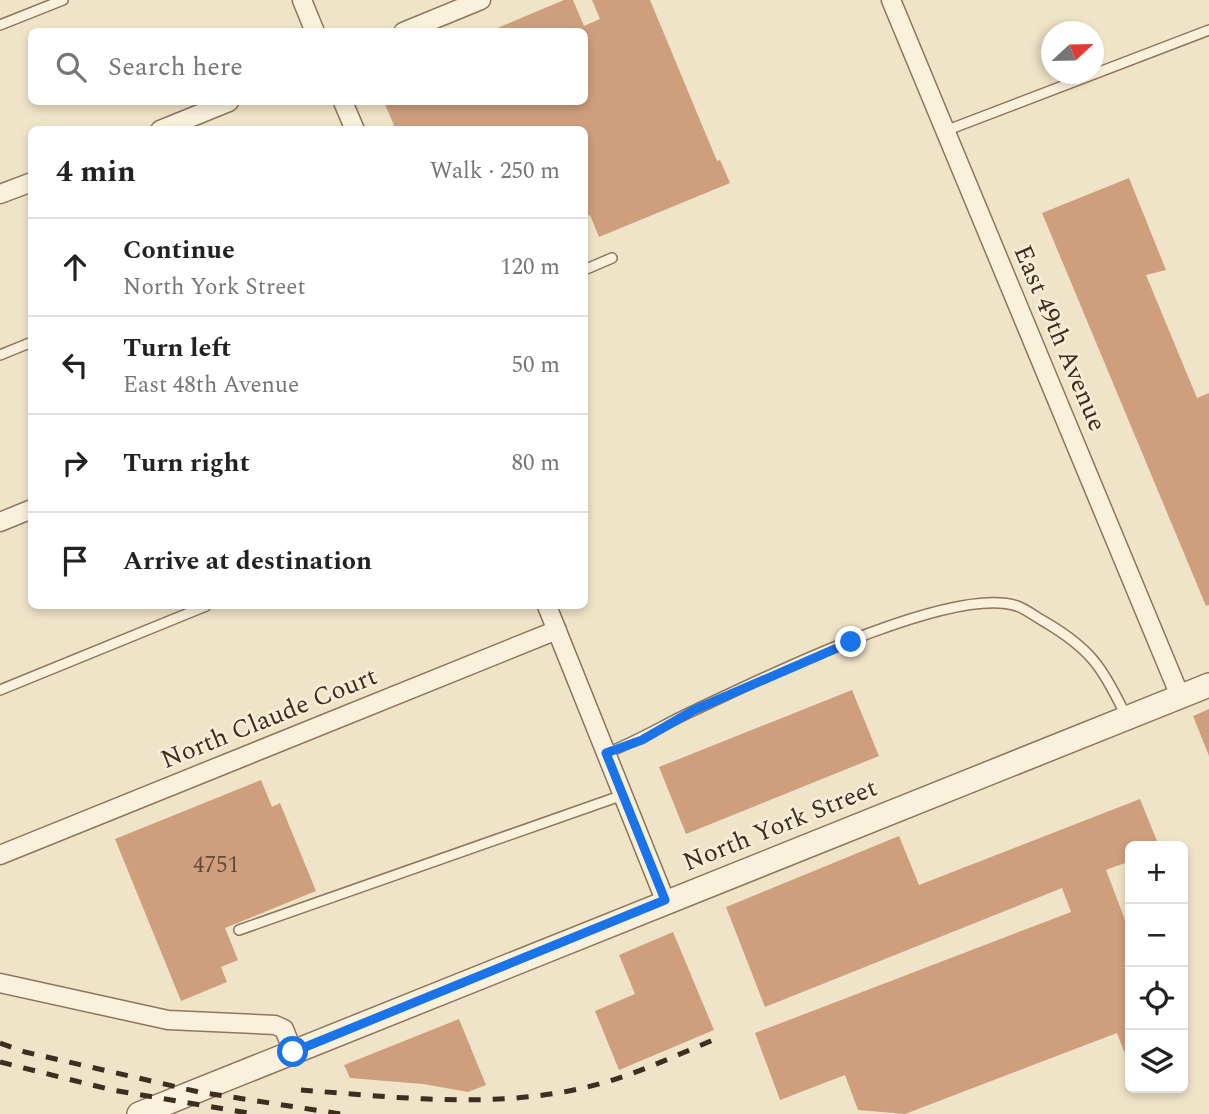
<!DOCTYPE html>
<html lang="en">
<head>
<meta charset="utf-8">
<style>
	:root { --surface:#fff; --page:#f2f2f2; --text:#222; --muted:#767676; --line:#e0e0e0 }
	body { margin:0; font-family:Spectral,serif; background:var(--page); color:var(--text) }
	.controls { position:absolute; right:21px; bottom:21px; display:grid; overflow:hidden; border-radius:10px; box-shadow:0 4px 10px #0003 }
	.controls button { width:63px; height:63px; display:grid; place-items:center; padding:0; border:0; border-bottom:2px solid var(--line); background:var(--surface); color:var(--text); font:35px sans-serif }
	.compass { position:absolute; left:1041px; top:21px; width:63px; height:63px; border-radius:50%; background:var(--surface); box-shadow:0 4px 10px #0003; rotate:68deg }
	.stop { position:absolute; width:21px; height:21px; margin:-16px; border:5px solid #1a73e8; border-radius:50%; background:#fff }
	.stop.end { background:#1a73e8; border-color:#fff; box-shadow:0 2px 7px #0008 }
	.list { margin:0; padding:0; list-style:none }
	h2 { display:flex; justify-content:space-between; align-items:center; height:91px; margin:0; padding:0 28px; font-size:30px }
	h2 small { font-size:23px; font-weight:400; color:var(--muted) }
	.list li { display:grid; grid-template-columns:46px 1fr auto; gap:21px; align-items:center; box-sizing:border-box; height:98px; padding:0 28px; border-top:2px solid var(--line) }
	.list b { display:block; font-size:26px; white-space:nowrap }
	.list p { margin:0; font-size:23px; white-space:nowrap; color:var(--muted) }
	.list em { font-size:23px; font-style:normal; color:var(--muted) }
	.icon { flex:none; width:38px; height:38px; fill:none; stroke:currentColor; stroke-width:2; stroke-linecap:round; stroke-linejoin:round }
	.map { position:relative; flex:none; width:1209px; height:1114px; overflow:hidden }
	.search { position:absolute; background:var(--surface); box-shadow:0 4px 10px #0003; left:28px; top:28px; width:560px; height:77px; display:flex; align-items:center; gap:18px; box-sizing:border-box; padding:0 24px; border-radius:10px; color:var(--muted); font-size:26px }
	.panel { position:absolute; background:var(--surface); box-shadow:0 4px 10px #0003; left:28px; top:126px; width:560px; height:483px; border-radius:10px }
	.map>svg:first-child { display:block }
	.building { fill:#cf9f7d }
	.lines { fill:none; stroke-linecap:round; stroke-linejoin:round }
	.service-casing { stroke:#8d765c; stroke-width:12 }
	.minor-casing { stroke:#8d765c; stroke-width:21 }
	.tertiary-casing { stroke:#8d765c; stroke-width:26 }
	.service { stroke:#faf1dc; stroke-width:9 }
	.minor { stroke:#faf1dc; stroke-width:18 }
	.tertiary { stroke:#faf1dc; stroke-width:23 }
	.rail { stroke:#3d2e20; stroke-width:5; stroke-dasharray:12 12; stroke-linecap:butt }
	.route { stroke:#1a73e8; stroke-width:9 }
	.labels { text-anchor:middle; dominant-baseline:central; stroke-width:5; stroke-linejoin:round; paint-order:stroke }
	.number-label { font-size:23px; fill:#624a37 }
	.street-label { font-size:26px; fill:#3d2e20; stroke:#f7eed8 }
</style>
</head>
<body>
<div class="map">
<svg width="1209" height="1114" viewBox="0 0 1209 1114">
	<rect width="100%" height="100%" fill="#f0e4c8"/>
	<path class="building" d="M564,0H573L584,26L600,19L592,0H650L717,161L720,160L730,183L599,237L590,215L584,217V130H396L384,102H584V32H488Z
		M1129,178L1166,270L1146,275L1197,398L1209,393V605L1206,606L1042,213Z
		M852,690L879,756L686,834L659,767Z
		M1209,709V756L1193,716Z
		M261,780L272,807L280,803L316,891L225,928L238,960L221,967L227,982L181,1001L115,839Z
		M1140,799L1159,846H1130V861L1106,870L1130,933V1067L1117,1033L905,1114L858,1110L845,1075L780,1100L755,1033L1071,912L1062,888L765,1007L726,907L899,836L919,885Z
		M673,932L714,1030L619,1070L595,1011L635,994L619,955Z
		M459,1019L486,1085L468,1092L423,1084L350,1078L344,1065Z"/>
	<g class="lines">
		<g class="service-casing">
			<path id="service" d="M0,25L63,0
				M945,131L1209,30
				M584,270L612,258
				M0,355L32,342
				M0,690L206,606
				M606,753C638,741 666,723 697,709C761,679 952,584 1017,606C1026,609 1036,617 1045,622C1091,649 1103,668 1126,716
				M239,930L623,795"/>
		</g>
		<g class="minor-casing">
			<path id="minor" d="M302,0L315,32
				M891,0L1180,696
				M403,32L481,0
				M343,102L355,130
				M160,130L229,102
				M0,194L32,182
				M0,522L32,509
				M547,606L665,900
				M0,855L557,630
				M0,983L168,1020L275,1025L284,1029L293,1052"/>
		</g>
		<g class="tertiary-casing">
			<path id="tertiary" d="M139,1114L1209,685"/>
		</g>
		<use href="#service" class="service"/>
		<use href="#minor" class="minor"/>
		<use href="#tertiary" class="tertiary"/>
		<path class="rail" d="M0,1043L25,1052L199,1092L341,1114
			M0,1062L112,1090L254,1114
			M301,1090C393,1097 492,1109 583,1088C628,1078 670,1058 713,1040"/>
	</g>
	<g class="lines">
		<path class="route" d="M293,1052L665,900L606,753L642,740L694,710L851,642"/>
	</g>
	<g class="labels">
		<g class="number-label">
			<text x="216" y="865">4751</text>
		</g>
		<g class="street-label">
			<text transform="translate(1060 338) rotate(67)">East 49th Avenue</text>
			<text transform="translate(269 718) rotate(-22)">North Claude Court</text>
			<text transform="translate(780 825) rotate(-22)">North York Street</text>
		</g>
	</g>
</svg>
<div class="controls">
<button>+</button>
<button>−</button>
<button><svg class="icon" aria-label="locate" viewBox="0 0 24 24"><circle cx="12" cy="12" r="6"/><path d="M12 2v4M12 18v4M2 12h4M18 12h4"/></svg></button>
<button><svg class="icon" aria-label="layers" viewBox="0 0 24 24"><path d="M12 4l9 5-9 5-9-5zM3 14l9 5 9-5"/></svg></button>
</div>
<svg class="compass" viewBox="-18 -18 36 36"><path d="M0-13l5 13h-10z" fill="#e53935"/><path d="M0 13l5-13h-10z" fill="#767676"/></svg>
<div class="stop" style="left:293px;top:1052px"></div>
<div class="stop end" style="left:851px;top:642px"></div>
<div class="search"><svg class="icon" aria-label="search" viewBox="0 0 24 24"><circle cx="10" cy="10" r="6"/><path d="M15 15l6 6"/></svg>Search here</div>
<section class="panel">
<h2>4 min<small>Walk · 250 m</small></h2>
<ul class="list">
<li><svg class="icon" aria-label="ahead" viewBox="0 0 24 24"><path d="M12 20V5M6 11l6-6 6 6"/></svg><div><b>Continue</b><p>North York Street</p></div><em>120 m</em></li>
<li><svg class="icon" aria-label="left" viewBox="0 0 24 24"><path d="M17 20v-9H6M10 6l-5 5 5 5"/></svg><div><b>Turn left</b><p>East 48th Avenue</p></div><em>50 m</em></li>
<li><svg class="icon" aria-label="right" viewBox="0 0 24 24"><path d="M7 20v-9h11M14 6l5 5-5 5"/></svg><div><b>Turn right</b></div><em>80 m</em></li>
<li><svg class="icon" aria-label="arrive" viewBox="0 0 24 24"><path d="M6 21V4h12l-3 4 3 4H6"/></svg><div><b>Arrive at destination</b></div></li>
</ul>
</section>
</div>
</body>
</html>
